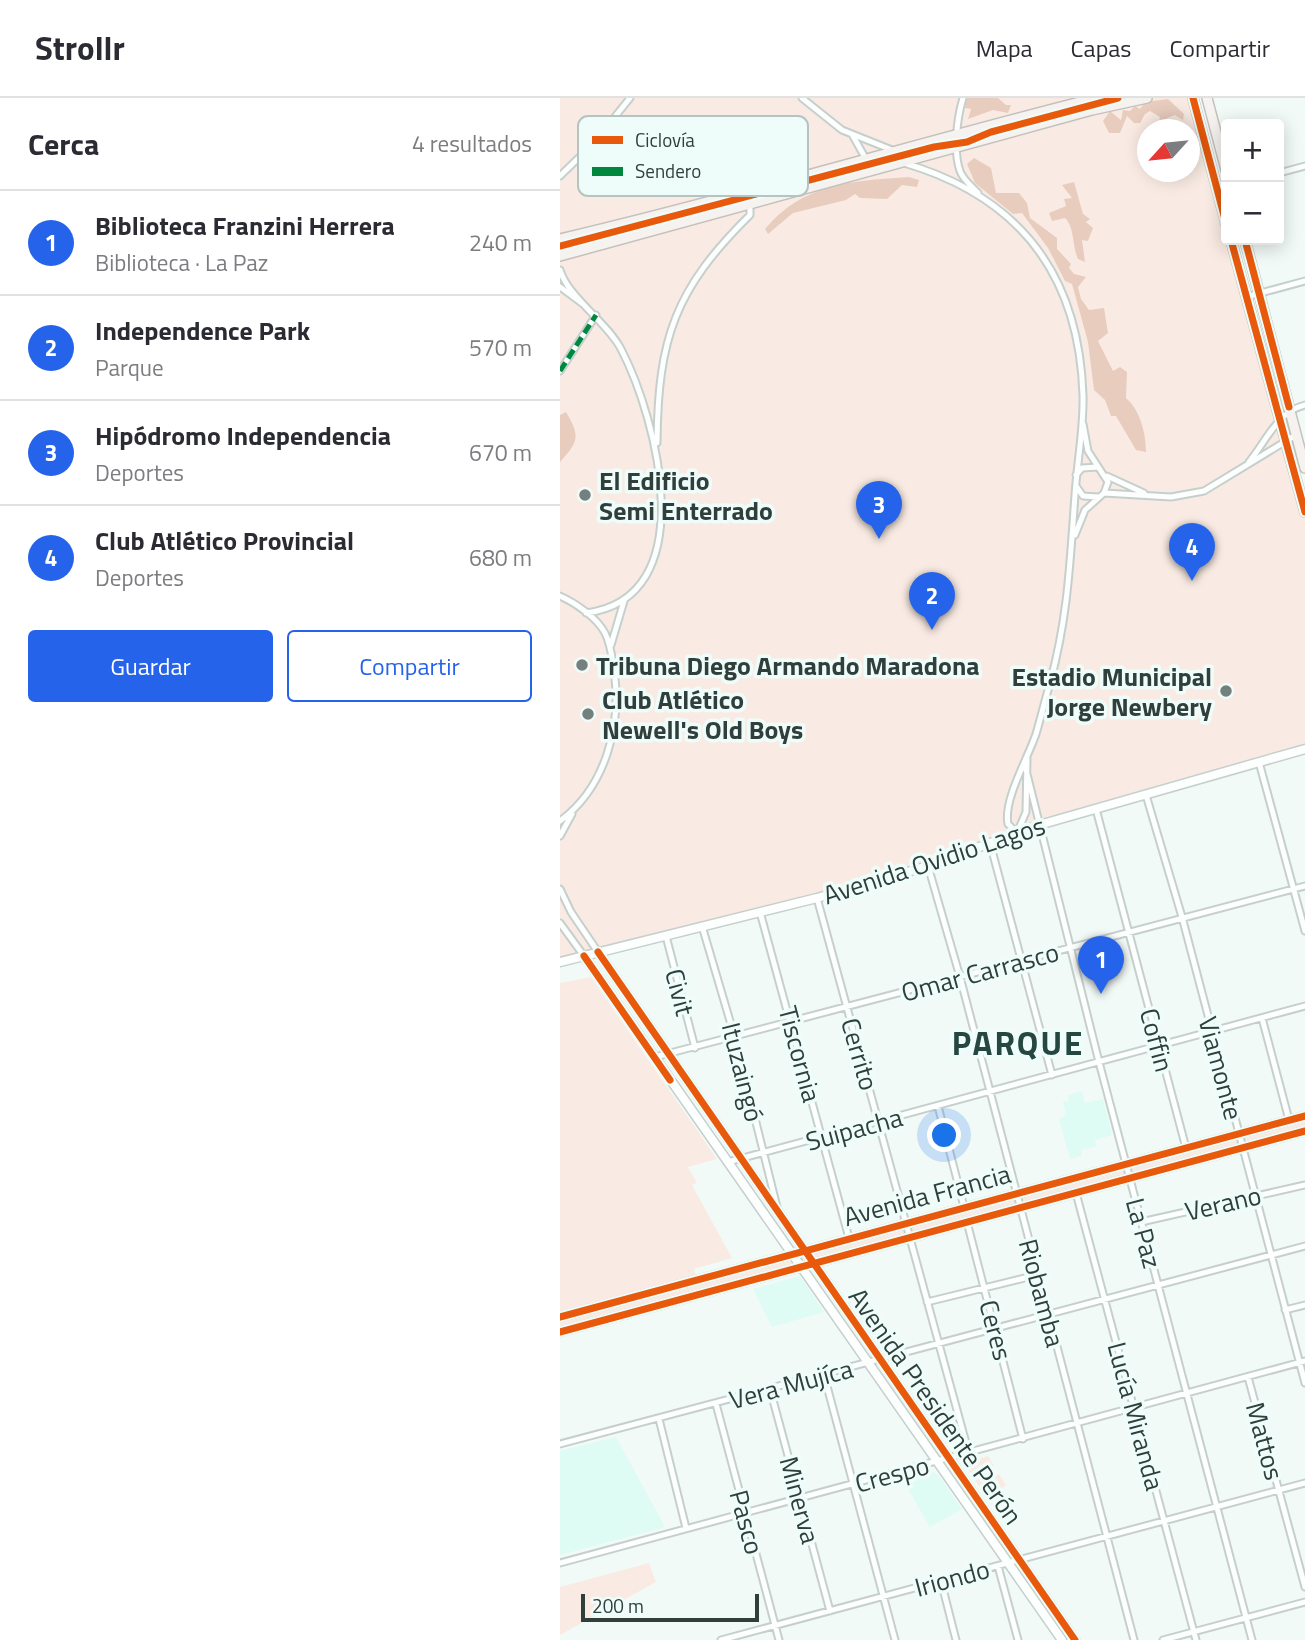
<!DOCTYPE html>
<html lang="es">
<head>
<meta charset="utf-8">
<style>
	:root { --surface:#fff; --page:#f2f2f3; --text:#2b2b33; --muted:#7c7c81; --line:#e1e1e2; --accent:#2563eb }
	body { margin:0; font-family:"Titillium Web",sans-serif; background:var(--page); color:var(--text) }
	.controls { position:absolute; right:21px; top:21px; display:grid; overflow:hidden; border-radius:7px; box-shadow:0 4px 18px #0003 }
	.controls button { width:63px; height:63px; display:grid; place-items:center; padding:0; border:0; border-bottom:2px solid var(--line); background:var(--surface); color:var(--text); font:35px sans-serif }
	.compass { position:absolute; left:577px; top:21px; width:63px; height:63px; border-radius:50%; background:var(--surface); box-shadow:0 4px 18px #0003; rotate:243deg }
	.scale { position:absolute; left:21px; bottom:18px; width:178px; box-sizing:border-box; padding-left:7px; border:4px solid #303f3b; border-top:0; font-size:19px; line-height:24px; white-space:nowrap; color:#303f3b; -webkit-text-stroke:5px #effdfa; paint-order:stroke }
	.you { position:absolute; left:385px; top:1038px; width:24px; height:24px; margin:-18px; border:5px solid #fff; border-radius:50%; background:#1a73e8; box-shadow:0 0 0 10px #1a73e833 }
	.badge { display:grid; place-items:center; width:46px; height:46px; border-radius:50%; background:var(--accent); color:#fff; font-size:23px; font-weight:700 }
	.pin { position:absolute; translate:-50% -58px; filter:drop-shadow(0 2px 4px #0008) }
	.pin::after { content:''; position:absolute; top:37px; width:24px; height:21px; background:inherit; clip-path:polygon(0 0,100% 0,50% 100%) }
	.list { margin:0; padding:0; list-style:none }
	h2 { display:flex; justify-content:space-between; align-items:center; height:91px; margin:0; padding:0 28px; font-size:30px }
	h2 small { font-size:23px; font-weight:400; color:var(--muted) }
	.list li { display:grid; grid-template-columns:46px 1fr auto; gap:21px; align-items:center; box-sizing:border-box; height:105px; padding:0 28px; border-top:2px solid var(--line) }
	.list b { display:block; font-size:26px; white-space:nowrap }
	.list p { margin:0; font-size:23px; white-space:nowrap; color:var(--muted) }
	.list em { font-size:23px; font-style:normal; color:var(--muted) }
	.actions { display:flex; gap:14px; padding:21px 28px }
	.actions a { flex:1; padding:16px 0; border:2px solid var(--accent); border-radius:7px; text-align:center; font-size:24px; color:var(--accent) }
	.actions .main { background:var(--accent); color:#fff }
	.map { position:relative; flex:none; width:745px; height:1542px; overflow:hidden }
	header { display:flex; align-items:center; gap:42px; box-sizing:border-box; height:98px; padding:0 35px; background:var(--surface); border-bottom:2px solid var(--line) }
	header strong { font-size:33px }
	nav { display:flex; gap:38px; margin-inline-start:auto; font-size:24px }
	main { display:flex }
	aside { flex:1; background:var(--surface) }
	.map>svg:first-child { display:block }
	.built { fill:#defbf4 }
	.green { fill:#f9ebe3; fill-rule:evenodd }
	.forest { fill:#e8cdbe }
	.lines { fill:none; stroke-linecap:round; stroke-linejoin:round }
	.street-casing { stroke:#c5d0cd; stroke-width:9 }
	.secondary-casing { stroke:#c5d0cd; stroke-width:11 }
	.primary-casing { stroke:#c4c1bc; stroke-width:12 }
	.street { stroke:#fdfefe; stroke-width:5 }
	.secondary { stroke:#fdfefe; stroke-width:8 }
	.primary { stroke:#f5f2f0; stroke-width:9 }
	.quiet { stroke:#00873e; stroke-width:5; stroke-dasharray:10 5; stroke-linecap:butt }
	.cycleway-casing { stroke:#effdfa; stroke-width:11 }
	.cycleway { stroke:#e8590c; stroke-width:7 }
	.poi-dot { fill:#74807d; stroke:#effdfa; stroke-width:2.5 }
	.labels { text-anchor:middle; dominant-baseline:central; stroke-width:7; stroke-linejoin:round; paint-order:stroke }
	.poi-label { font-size:26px; font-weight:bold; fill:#303f3b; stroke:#effdfa; text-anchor:start }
	.street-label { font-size:26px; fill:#303f3b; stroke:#effdfa }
	.district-label { font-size:33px; font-weight:bold; letter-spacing:2px; fill:#264740; stroke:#effdfa }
	.key { fill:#effdfa; stroke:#b6c4c1; stroke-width:2 }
	.key-label { font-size:19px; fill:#303f3b }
</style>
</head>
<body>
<header>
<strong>Strollr</strong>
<nav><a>Mapa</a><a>Capas</a><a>Compartir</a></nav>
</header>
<main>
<aside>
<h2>Cerca<small>4 resultados</small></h2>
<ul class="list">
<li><span class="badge">1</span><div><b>Biblioteca Franzini Herrera</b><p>Biblioteca · La Paz</p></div><em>240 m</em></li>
<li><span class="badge">2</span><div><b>Independence Park</b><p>Parque</p></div><em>570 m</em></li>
<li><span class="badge">3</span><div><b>Hipódromo Independencia</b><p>Deportes</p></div><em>670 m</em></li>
<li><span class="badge">4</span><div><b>Club Atlético Provincial</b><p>Deportes</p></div><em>680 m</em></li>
</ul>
<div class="actions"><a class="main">Guardar</a><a>Compartir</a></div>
</aside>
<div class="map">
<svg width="745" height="1542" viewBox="0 0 745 1542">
	<rect width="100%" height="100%" fill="#f2faf8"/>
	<path class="built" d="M522,993L525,1005L543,1001L552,1037L535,1042L536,1048L521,1052L522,1058L510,1061L499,1021L506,1017L503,1004L509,1003L508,997Z
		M240,1178L264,1214L212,1229L193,1191Z
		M56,1339L105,1429L0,1457V1353Z
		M373,1374L379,1378L402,1411L370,1429L343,1382Z"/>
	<path class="green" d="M0,0H633L666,125V142H671L745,414V651L479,727L368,768L0,864ZM587,32H629V74H587Z
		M31,879L157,1061L128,1069L137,1085L132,1087L172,1160L134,1171L136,1179L0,1213V885Z
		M745,1018V1033L0,1234V1219Z
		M428,1358L434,1368L426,1374L431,1381L439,1376L446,1387L439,1393L458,1422L447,1429L403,1365Z
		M89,1465L96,1484L0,1537V1489Z"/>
	<path class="forest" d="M407,0H438L446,7H451L448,15L433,12L408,21L411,11L405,10Z
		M608,1L624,16L623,22L615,17L607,20L610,30L606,31L599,23L600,19L590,13L585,16L580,25H574L567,18L560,35H549L543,23L550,13L561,22L563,12L570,13L575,8L580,11L585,4Z
		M414,60L431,70L436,95H459L467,105L470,120L497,140V151L511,166L509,170L514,176L526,179L518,189L521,201L529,212L544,210L548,235L538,243L553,273L560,269L567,274L566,300C580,312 586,335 586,354L576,352L556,318H551L545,302L534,292L528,244L512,186L505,183L488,150L462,115L453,116L415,85L407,66Z
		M349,79L359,82L357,89L342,87L327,101L300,100L295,96L286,102L233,115L208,136L205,131C243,85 293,83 349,79Z
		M514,84L523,116L530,121L526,124L533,130L528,143L522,142L525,164L518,161C512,148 515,130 505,120L492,123L489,115L506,108L504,101L512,100L502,87Z
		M6,314C21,339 18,344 0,364V317Z"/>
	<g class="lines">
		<g class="street-casing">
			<path id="street" d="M242,0L282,32L332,52
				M403,0C397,20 393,53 400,73C403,82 412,88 418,95
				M293,38L312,72
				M344,65C460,99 519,177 523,297C524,330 517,364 515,397C510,464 508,519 490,585C485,602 481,619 476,636C468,660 443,702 448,726L457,735L466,714L467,660
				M719,75L745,68
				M0,78L34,45L70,0
				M0,172C8,199 47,224 61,251C97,320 144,500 26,515
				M0,189L23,206
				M686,199L745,183
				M0,273L36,217
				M97,345C98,240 115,191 190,117V106
				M689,364C707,342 717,314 745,307
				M516,377L522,370L538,369
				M547,378L584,395
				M516,388L523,398L538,399
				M544,395L611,399L644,393L736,337
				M515,437L525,412L544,395L548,384L528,353L523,326
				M0,498C16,505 37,520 45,535C51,547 52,560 54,572C62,627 46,689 0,723
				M51,547L64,503
				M699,664L745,833
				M466,672L539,964L692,1542
				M586,697L622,819L745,1285
				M536,711L626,1050
				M0,738L12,716
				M430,745L492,977
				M368,768L400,879L574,1542
				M0,791L11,814L38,854
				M257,800L409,1356
				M200,814L289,1140
				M0,825L24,858
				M142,828L175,940L217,1109
				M106,838L135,950
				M702,920L729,1022
				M95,959L745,788
				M378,1008L404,1109
				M168,1064L745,908
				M516,1095L636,1542
				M407,1124L463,1341
				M581,1124L745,1087
				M367,1204L477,1177
				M725,1212L745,1207
				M264,1277L335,1542
				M688,1279L745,1489
				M210,1291L270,1513
				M156,1306L219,1542
				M99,1321L126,1430
				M0,1346L745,1148
				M0,1465L745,1263
				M438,1468L458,1542
				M381,1483L396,1542
				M161,1542L745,1385
				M603,1542L745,1504"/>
		</g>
		<g class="secondary-casing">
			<path id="secondary" d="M38,854L515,1542
				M24,858L502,1542
				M0,864L257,800L368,768L479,727L745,651
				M0,1219L745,1018
				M0,1234L745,1033"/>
		</g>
		<g class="primary-casing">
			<path id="primary" d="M633,0L666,125
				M647,0L666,72
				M0,141C180,99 357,45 536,0
				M671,142L745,414
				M685,142L745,370
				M0,158L532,12L587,0"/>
		</g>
		<use href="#street" class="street"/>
		<use href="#secondary" class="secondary"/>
		<use href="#primary" class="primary"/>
		<path class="quiet" d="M0,273L36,217"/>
		<g class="cycleway-casing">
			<path id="cycleway" d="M633,0L666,125
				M671,142L745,414
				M685,142L729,309
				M0,148L374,49L407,44L431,34L558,0
				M38,854L515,1542
				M24,858L110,982
				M0,1219L745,1018
				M0,1234L745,1033"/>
		</g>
		<use href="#cycleway" class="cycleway"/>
	</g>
	<g class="poi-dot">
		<circle cx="25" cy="397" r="7"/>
		<circle cx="22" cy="567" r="7"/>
		<circle cx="666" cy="593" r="7"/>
		<circle cx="28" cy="616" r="7"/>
	</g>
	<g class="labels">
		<g class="poi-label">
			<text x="39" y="382">El Edificio<tspan x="39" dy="30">Semi Enterrado</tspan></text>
			<text x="36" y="567">Tribuna Diego Armando Maradona</text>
			<text x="652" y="578" text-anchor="end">Estadio Municipal<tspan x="652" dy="30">Jorge Newbery</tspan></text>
			<text x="42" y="601">Club Atlético<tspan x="42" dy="30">Newell's Old Boys</tspan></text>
		</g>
		<g class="street-label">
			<text transform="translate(374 762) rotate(-18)">Avenida Ovidio Lagos</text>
			<text transform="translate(420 874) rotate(-15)">Omar Carrasco</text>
			<text transform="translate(120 894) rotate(75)">Civit</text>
			<text transform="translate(597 942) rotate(75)">Coffin</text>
			<text transform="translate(240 956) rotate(75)">Tiscornia</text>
			<text transform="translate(300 956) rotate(74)">Cerrito</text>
			<text transform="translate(661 970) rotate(75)">Viamonte</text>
			<text transform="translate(183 974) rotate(76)">Ituzaingó</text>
			<text transform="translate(294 1031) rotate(-15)">Suipacha</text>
			<text transform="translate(367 1097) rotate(-15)">Avenida Francia</text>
			<text transform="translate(663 1105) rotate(-13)">Verano</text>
			<text transform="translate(584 1135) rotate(75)">La Paz</text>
			<text transform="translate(482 1195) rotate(75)">Riobamba</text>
			<text transform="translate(436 1232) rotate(75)">Ceres</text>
			<text transform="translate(231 1286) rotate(-15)">Vera Mujíca</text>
			<text transform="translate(376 1308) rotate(55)">Avenida Presidente Perón</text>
			<text transform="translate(576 1318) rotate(75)">Lucía Miranda</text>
			<text transform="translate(705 1343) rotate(75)">Mattos</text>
			<text transform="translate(332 1376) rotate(-15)">Crespo</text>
			<text transform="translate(240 1402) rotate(75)">Minerva</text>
			<text transform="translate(187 1424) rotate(75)">Pasco</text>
			<text transform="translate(392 1480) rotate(-15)">Iriondo</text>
		</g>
		<g class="district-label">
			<text x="458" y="945">PARQUE</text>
		</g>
	</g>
	<rect x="18" y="18" width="230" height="80" rx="10" class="key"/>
	<rect x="32" y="38" width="31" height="8" fill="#e8590c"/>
	<rect x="32" y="69" width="31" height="9" fill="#00873e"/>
	<g class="key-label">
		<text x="75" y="49">Ciclovía</text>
		<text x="75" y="80">Sendero</text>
	</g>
</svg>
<div class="controls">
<button>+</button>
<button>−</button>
</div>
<svg class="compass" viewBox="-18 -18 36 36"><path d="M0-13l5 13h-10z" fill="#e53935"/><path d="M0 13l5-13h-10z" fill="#7c7c81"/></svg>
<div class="scale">200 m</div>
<div class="you"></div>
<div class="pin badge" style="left:541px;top:896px">1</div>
<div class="pin badge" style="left:372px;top:532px">2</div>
<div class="pin badge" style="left:319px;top:441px">3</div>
<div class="pin badge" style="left:632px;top:483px">4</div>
</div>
</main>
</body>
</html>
